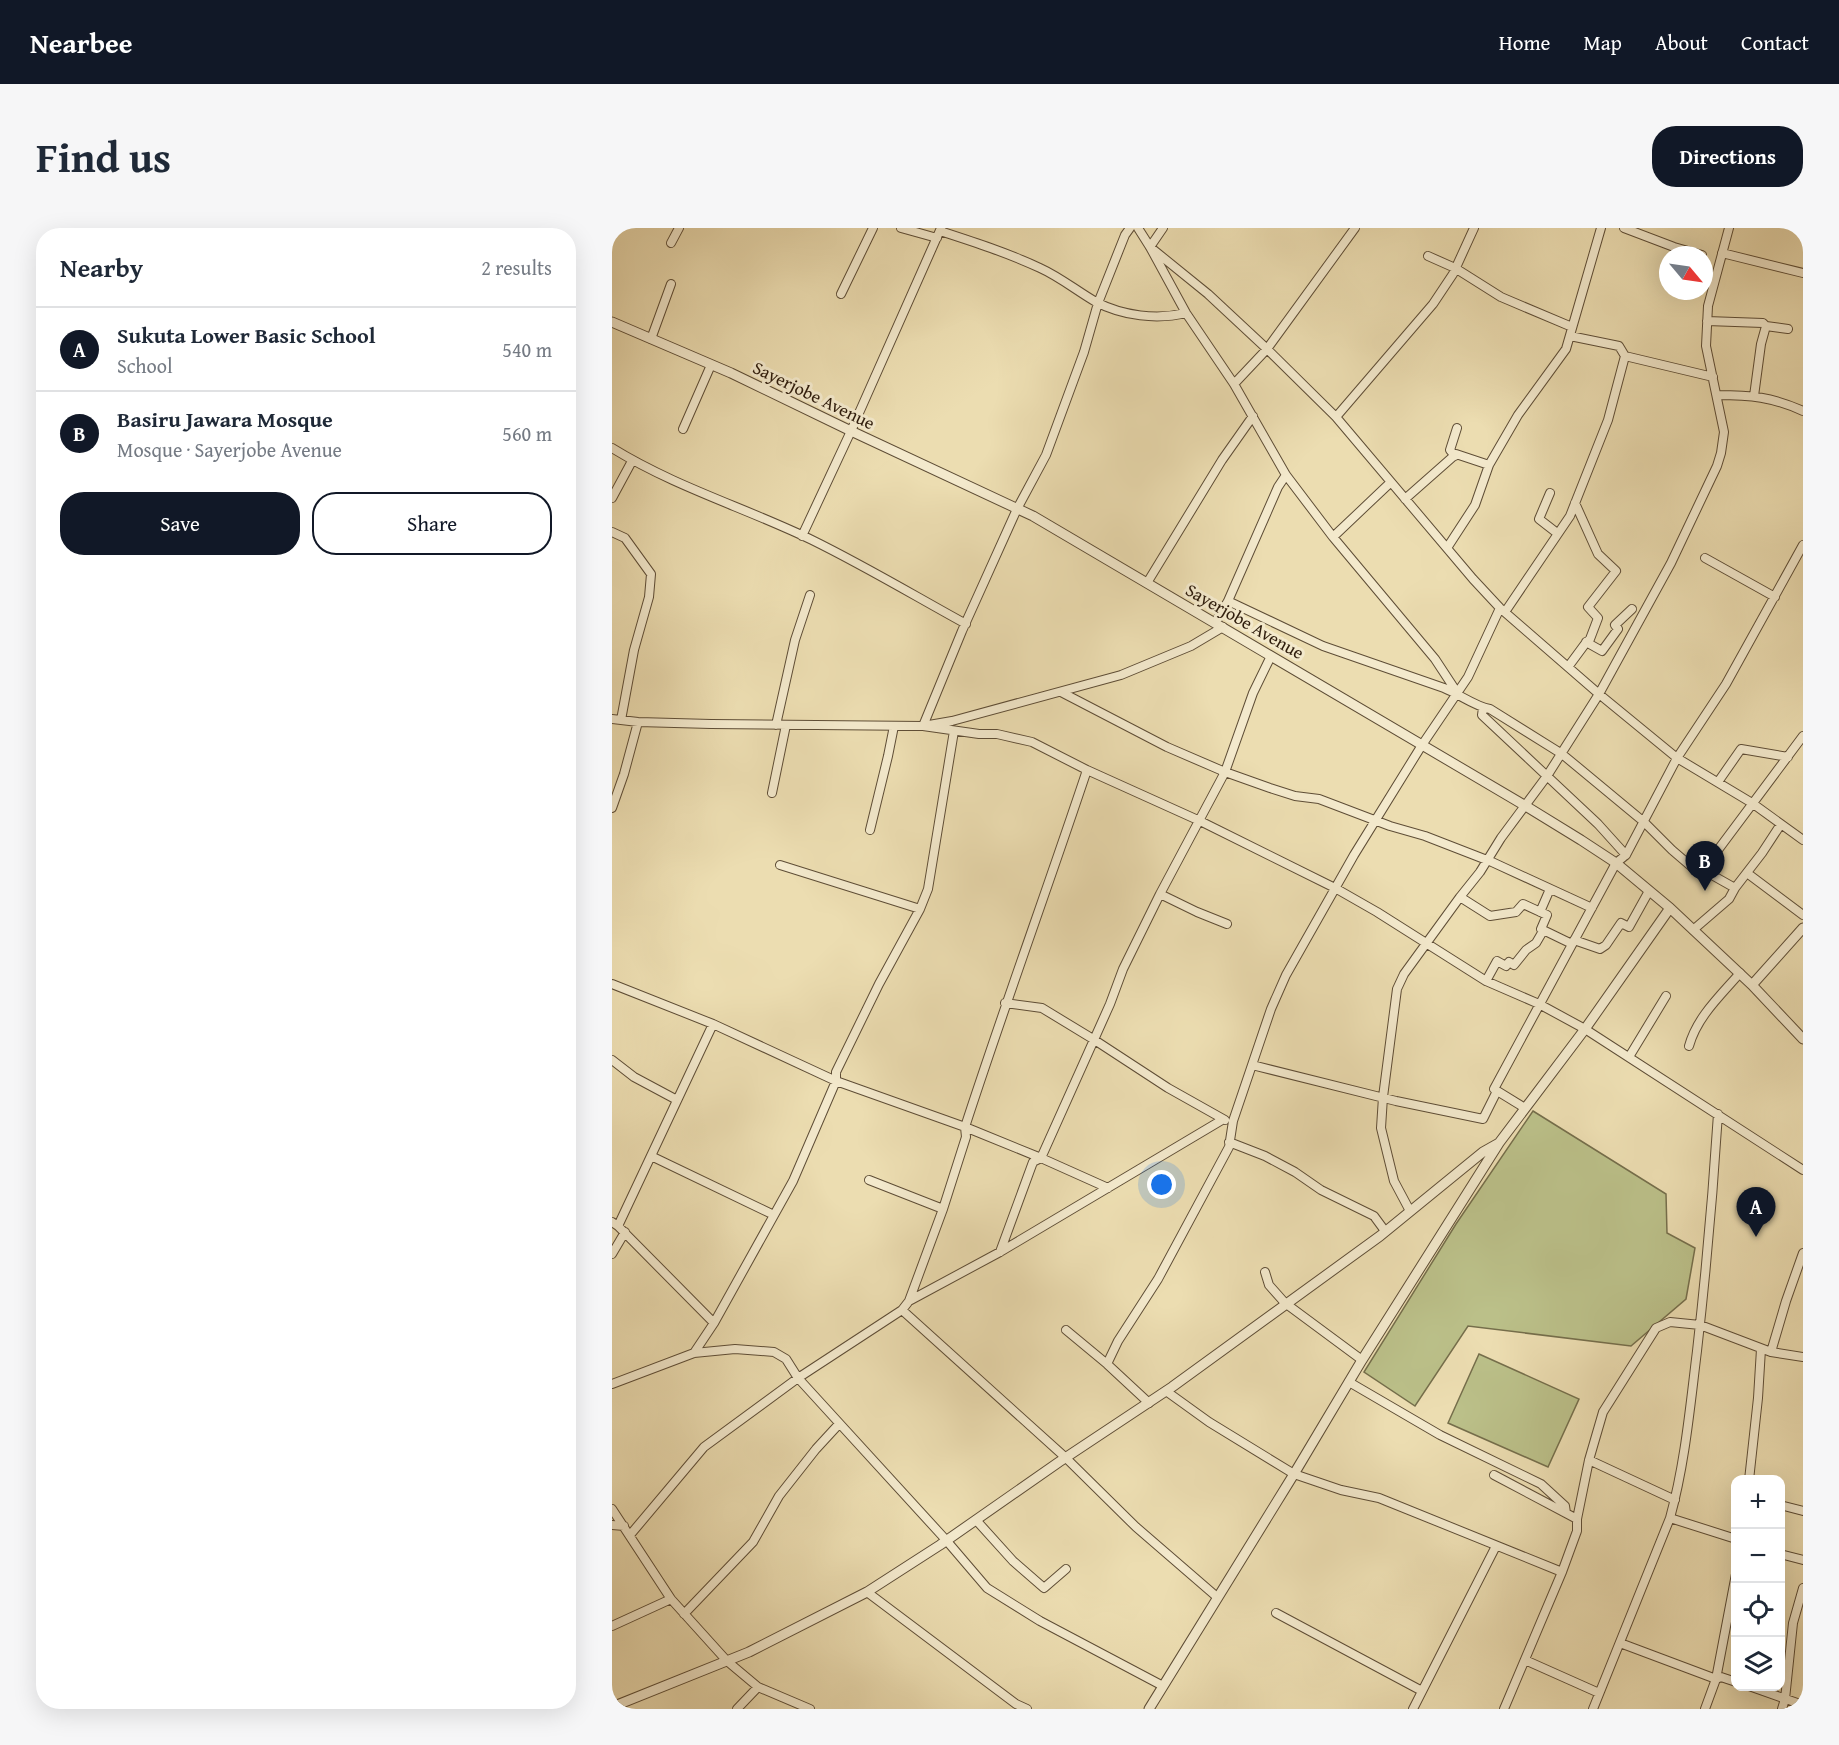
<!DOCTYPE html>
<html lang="en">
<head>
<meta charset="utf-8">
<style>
	:root { --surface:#fff; --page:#f6f6f7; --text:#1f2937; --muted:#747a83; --line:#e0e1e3; --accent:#111827 }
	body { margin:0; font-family:"Gentium Book Plus",serif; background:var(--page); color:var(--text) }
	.controls { position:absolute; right:18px; bottom:18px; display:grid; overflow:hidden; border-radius:12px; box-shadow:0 6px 24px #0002 }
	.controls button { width:54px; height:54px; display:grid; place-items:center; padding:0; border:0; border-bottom:2px solid var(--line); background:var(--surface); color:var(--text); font:30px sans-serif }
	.compass { position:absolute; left:1047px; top:18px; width:54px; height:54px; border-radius:50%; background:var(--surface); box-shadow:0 6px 24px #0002; rotate:119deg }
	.you { position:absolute; left:550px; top:957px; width:21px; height:21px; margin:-15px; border:4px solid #fff; border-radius:50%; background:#1a73e8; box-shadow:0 0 0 9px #1a73e833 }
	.badge { display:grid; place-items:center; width:39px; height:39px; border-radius:50%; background:var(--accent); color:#fff; font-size:20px; font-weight:700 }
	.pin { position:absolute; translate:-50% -50px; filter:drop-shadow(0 2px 3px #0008) }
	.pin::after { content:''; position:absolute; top:32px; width:21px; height:18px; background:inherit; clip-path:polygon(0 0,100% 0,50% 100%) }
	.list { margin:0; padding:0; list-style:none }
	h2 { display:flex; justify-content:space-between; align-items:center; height:78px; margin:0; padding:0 24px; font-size:26px }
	h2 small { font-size:20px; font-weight:400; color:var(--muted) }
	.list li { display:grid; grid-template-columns:39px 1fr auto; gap:18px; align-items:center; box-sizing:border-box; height:84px; padding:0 24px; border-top:2px solid var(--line) }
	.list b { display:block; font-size:22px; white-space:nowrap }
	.list p { margin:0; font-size:20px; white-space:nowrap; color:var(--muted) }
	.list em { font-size:20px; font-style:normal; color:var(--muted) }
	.actions { display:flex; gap:12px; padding:18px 24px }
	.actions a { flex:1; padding:14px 0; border:2px solid var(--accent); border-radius:24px; text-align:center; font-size:21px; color:var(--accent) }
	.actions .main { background:var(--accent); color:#fff }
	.icon { flex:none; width:33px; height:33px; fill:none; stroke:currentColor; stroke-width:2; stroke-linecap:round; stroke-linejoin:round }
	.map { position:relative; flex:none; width:1191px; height:1481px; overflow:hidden; border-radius:24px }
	header { display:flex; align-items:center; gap:36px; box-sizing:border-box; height:84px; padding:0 30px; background:var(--accent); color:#fff }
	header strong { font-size:28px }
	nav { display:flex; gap:33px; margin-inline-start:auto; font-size:21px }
	.intro { display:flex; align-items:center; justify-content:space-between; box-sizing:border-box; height:144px; padding:0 36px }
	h1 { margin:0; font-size:42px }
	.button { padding:15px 27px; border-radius:24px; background:var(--accent); color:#fff; font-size:21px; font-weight:700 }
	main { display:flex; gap:36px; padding:0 36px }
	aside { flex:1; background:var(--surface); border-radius:24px; box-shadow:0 6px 24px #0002 }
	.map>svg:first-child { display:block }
	.green { fill:#bbc089; stroke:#756e4b; stroke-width:1.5 }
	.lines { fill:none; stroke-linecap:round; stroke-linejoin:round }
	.minor-casing { stroke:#5e4d36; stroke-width:10 }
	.tertiary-casing { stroke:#5e4d36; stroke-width:11 }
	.minor { stroke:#f3e9cc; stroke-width:8 }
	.tertiary { stroke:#f3e9cc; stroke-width:9 }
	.labels { text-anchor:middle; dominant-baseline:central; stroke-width:6; stroke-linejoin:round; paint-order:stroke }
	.street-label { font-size:18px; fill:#2f1d0d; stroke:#f3e9cc }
</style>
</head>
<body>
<header>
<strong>Nearbee</strong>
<nav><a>Home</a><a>Map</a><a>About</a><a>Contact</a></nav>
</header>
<div class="intro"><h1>Find us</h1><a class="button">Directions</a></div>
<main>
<aside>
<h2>Nearby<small>2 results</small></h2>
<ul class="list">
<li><span class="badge">A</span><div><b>Sukuta Lower Basic School</b><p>School</p></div><em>540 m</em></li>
<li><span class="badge">B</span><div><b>Basiru Jawara Mosque</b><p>Mosque · Sayerjobe Avenue</p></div><em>560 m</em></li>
</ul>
<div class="actions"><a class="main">Save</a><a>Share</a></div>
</aside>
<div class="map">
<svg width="1191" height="1481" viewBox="0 0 1191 1481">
	<rect width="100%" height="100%" fill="#ecddb1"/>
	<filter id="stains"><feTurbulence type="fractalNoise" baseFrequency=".00333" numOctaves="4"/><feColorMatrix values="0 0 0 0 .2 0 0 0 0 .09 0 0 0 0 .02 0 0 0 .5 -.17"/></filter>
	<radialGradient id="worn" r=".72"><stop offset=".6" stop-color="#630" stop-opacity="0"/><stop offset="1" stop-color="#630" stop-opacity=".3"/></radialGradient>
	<path class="green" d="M921,883L1054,966L1055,1005L1083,1020L1074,1071L1019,1118L856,1098L803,1178L752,1144L844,996Z
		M867,1126L967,1171L936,1239L836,1195Z"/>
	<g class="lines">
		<g class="minor-casing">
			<path id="minor" d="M289,0L325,10
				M526,0L538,19L574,85L622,156L674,247L721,309L823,431L846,466
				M551,0L538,19L596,66L655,121L724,189L861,351L888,380L987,466L1065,530L1140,575L1191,612
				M1012,0L1062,19L1090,27
				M328,3C362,14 396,25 428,40C448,49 465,63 484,74C511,88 545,92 574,85
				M59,15L67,0
				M1110,25L1191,45
				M816,28L843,40L889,69L960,99
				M229,66L261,0
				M1095,93L1151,95L1154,98L1176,101
				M39,111L59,56
				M1013,128L1101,149
				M622,156L655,121L743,0
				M1105,167C1139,167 1160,169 1191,183
				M1142,168L1149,116L1154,98
				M724,189L821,76L841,46L862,0
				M71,201L99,137
				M0,220C63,259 134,280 200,312C253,338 303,368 354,396
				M843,228L838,222L845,200
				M938,265L927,291L945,305
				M0,270L20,233
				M793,271L844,226L877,237
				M0,304L13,310L39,346L37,369L22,422L9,492
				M190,308L239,203L329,0
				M721,309L779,254
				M835,320L863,277L877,237L906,187L954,121L989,0
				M1093,330L1163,369
				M535,355L610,232L641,188
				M616,373L711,418L832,460C847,466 864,479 878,481L950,526L1032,594L1060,622L1088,646L1191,508
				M893,384L958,288L996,192L1013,128L1007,118L958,108
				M603,395L616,373L666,259L674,247
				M974,414L990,423L1006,401L1003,397L1020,381
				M956,439L973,416L978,411L986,390L976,379L1004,343L986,326L963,275
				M449,464L555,519L613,544L658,560L683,568L707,571L778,598L813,608L880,634L980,680
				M871,480L870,487L986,596L1014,627
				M0,491L26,494L99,496L311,498L367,506H385L420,514L475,542L588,593L723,660L765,684L874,753L927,776L973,801L1191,942
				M164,497L183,412L198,367
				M317,497L340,493L509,447L579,418L611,399
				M311,498L350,403L405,281L434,227L472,124L486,75L513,7L518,0
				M342,503L316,661L308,681L267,756L224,844V853L353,899L429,930L496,960
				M1106,554L1129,521L1176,529
				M160,565L174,497
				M0,580L12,546L26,494
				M258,602L276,528L282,498
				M168,637L308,681
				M1091,642L1123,660
				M1135,645L1191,687
				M548,666L585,684L615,696
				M848,669L878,688L904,684L911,676L935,687L929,701L960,716
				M928,684L938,661
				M1081,702L1117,671L1123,660L1150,625L1169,596
				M962,712L988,721L994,717L1009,695L1017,699L1037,663
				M874,753L885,733L894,738L897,734L902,737L914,722L924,715L931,703
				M0,756L101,796L224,853L181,953L102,1095L82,1125
				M393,775L430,780L481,811L556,860L613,892
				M1077,818C1085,789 1108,768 1128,745
				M1017,829L1054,768
				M0,832L22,849L65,872
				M640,837L784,873L871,891L885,863
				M913,880L882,861L1004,635L1014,627L1065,530L1114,456L1191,317
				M617,914L653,928L683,944L709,962L762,988L773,1003
				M39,928L162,987
				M257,952L331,981
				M798,983L782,953L769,900L771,869L785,761L792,746L848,669L868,644L889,610L935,548L987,466L1059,335L1105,238L1109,225L1112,204L1094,118L1096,78L1117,0
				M0,994L6,998L102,1095
				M6,998L101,796
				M388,1024L421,934L429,930L498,776L511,741L548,666L613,544L641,465L659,428
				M0,1026L13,1004
				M653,1044L657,1057L673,1075L750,1132
				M297,1073L388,1024L610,892
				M290,1082L454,1230L524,1299L605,1369
				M454,1102L495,1136
				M1159,1124L1174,1073L1191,1025
				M737,1154L828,1207L929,1256L953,1278L954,1285
				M0,1156L82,1125L123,1121L162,1124L174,1131L186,1150L334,1312L375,1360L428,1393L551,1458
				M554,1163L597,1194L682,1246L729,1262L767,1270L950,1344
				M537,1175L495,1136L506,1113L546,1051L617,919L621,893L659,781L674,747L742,627L810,517L856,449L888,380
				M977,1232L1063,1272
				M882,1247L965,1291
				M1137,1252L1146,1170L1149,1121
				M1168,1277L1191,1283
				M0,1281L59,1371L115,1433L146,1459L198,1481
				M1058,1290L1124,1311
				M364,1292L401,1333L432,1360L454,1341
				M0,1297L12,1298
				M18,1307L92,1219L186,1150L290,1082L297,1073L331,981L354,909L353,899C392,779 435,662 475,542
				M1168,1326L1191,1332
				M255,1364L404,1476L415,1481
				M664,1385L810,1463
				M72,1386L141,1314L167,1268L204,1221L227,1196
				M0,1398L59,1371
				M1008,1415L1104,1451L1109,1449L1124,1454
				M913,1432L987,1465
				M1137,1458L1191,1477
				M125,1481L146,1459
				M801,1481L884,1318
				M892,1481L950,1344L965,1303V1291L977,1232L991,1184L1044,1100L1058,1094L1088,1097L1159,1124L1191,1129
				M981,1481L1058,1290C1073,1236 1078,1179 1085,1123C1094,1044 1101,965 1106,886
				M1093,1481L1104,1451L1124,1346
				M1170,1481L1173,1471L1181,1395L1191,1360"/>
		</g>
		<g class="tertiary-casing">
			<path id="tertiary" d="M0,94L119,145L239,203L421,288L912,577L969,612L1004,635L1058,680L1140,757L1191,811
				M1140,757L1191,700
				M0,1479L137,1424L255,1364L328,1317L447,1234L560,1159L768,1008L871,924L887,915
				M537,1481L682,1246L750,1132L887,915L973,801L1058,680"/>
		</g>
		<use href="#minor" class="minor"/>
		<use href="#tertiary" class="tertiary"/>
	</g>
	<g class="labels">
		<g class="street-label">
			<text transform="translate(202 167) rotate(26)">Sayerjobe Avenue</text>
			<text transform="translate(633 393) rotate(30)">Sayerjobe Avenue</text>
		</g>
	</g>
	<rect width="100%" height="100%" filter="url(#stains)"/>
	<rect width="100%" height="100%" fill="url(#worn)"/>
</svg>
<div class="controls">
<button>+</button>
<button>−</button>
<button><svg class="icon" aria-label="locate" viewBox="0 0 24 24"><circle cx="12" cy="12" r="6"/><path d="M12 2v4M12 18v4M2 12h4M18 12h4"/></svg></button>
<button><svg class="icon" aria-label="layers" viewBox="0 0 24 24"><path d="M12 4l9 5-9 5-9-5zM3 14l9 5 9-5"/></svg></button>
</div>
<svg class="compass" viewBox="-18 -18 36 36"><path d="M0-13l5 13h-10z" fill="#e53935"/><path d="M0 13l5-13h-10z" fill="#747a83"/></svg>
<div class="you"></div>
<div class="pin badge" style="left:1144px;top:1009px">A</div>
<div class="pin badge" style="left:1093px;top:663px">B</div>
</div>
</main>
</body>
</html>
